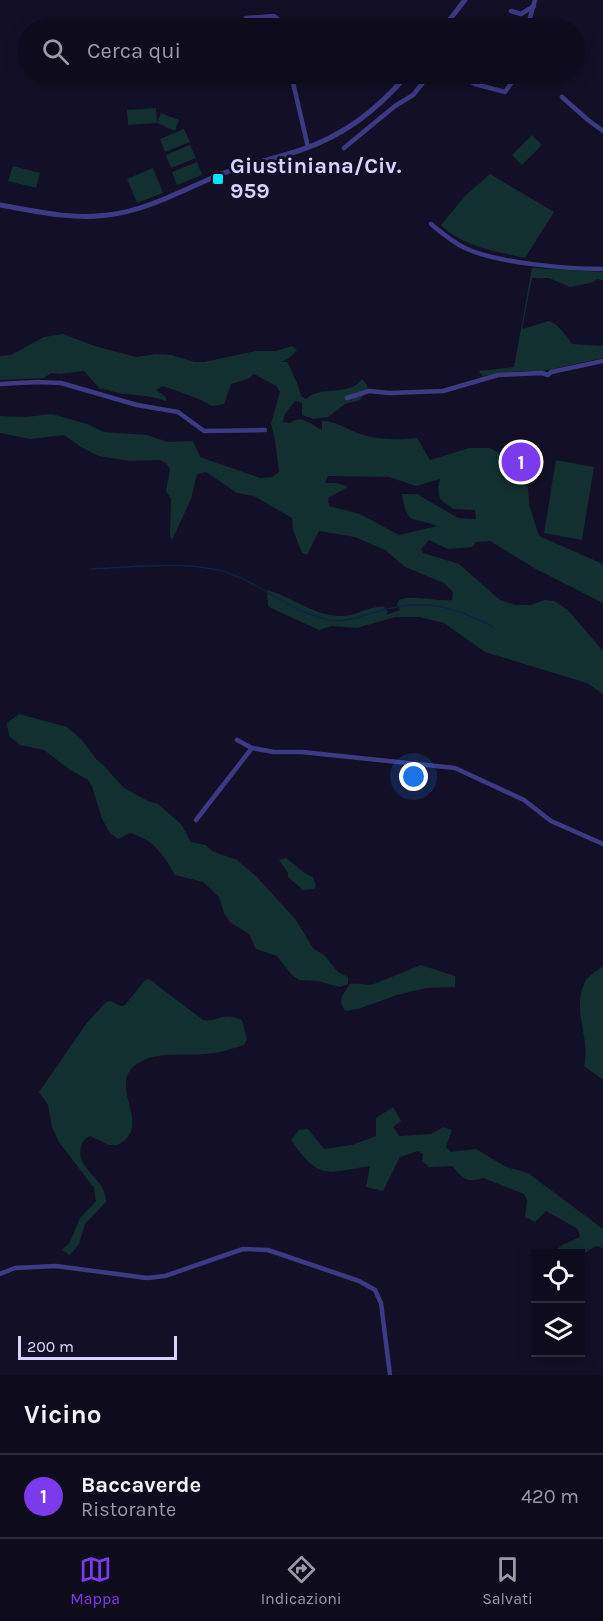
<!DOCTYPE html>
<html lang="it">
<head>
<meta charset="utf-8">
<style>
	:root { --surface:#0e0b1c; --page:#171425; --text:#f1f3f6; --muted:#9b9ba3; --line:#2e2b3b; --accent:#7c3aed }
	body { margin:0; font-family:Karla,sans-serif; background:var(--page); color:var(--text) }
	.controls { position:absolute; right:18px; bottom:18px; display:grid; overflow:hidden; border-radius:0px; box-shadow:0 3px 15px #0003 }
	.controls button { width:54px; height:54px; display:grid; place-items:center; padding:0; border:0; border-bottom:2px solid var(--line); background:var(--surface); color:var(--text); font:30px sans-serif }
	.scale { position:absolute; left:18px; bottom:15px; width:159px; box-sizing:border-box; padding-left:6px; border:3px solid #d9d4ff; border-top:0; font-size:16px; line-height:21px; white-space:nowrap; color:#d9d4ff; -webkit-text-stroke:4px #130f26; paint-order:stroke }
	.you { position:absolute; left:414px; top:777px; width:21px; height:21px; margin:-15px; border:4px solid #fff; border-radius:50%; background:#1a73e8; box-shadow:0 0 0 9px #1a73e833 }
	.badge { display:grid; place-items:center; width:39px; height:39px; border-radius:50%; background:var(--accent); color:#fff; font-size:20px; font-weight:700 }
	.pin { position:absolute; translate:-50% -50%; border:3px solid #fff; box-shadow:0 2px 6px #0006 }
	.list { margin:0; padding:0; list-style:none }
	h2 { display:flex; justify-content:space-between; align-items:center; height:78px; margin:0; padding:0 24px; font-size:26px }
	h2 small { font-size:20px; font-weight:400; color:var(--muted) }
	.list li { display:grid; grid-template-columns:39px 1fr auto; gap:18px; align-items:center; box-sizing:border-box; height:84px; padding:0 24px; border-top:2px solid var(--line) }
	.list b { display:block; font-size:22px; white-space:nowrap }
	.list p { margin:0; font-size:20px; white-space:nowrap; color:var(--muted) }
	.list em { font-size:20px; font-style:normal; color:var(--muted) }
	.icon { flex:none; width:33px; height:33px; fill:none; stroke:currentColor; stroke-width:2; stroke-linecap:round; stroke-linejoin:round }
	.map { position:relative; flex:none; width:603px; height:1375px; overflow:hidden }
	.search { position:absolute; background:var(--surface); box-shadow:0 3px 15px #0003; left:18px; right:18px; top:18px; height:66px; display:flex; align-items:center; gap:15px; box-sizing:border-box; padding:0 21px; border-radius:33px; color:var(--muted); font-size:22px }
	.sheet { height:162px; background:var(--surface) }
	nav { display:flex; justify-content:space-around; align-items:center; box-sizing:border-box; height:84px; border-top:2px solid var(--line); background:var(--surface); font-size:16px; color:var(--muted) }
	nav a { display:grid; justify-items:center; gap:3px }
	nav .on { color:var(--accent) }
	.map>svg:first-child { display:block }
	.green { fill:#12302f; fill-rule:evenodd }
	.lines { fill:none; stroke-linecap:round; stroke-linejoin:round }
	.stream { stroke:#0c2248; stroke-width:1.5 }
	.minor { stroke:#3d3a85; stroke-width:4.5 }
	.tertiary { stroke:#3d3a85; stroke-width:5 }
	.poi-dot { fill:#00e5ff; stroke:#130f26; stroke-width:2 }
	.labels { text-anchor:middle; dominant-baseline:central; stroke-width:6; stroke-linejoin:round; paint-order:stroke }
	.poi-label { font-size:22px; font-weight:bold; fill:#d9d4ff; stroke:#130f26; text-anchor:start }
</style>
</head>
<body>
<div class="map">
<svg width="603" height="1375" viewBox="0 0 603 1375">
	<rect width="100%" height="100%" fill="#130f26"/>
	<path class="green" d="M156,108L157,123L161,113L179,120L175,131L157,123L128,125L127,110Z
		M184,129L190,142L165,152L160,139Z
		M532,135L542,145L522,165L512,155Z
		M190,145L196,158L171,168L166,155Z
		M197,162L202,175L177,185L172,172Z
		M13,166L40,173L36,188L8,181Z
		M153,168L163,193L137,203L127,179Z
		M490,174L554,212L525,258C496,251 462,247 441,225L465,196Z
		M532,268L603,272V280L597,279L591,283L570,287L549,278H532L522,329L549,321C560,325 565,335 572,344L603,346V358L543,371H519L482,376L479,371L514,367Z
		M63,334L95,346L136,357L156,354L171,355L195,362H204L256,351H276L292,346L297,350L288,359L281,362H287C292,371 299,386 301,396L306,399C320,385 350,397 362,379L367,385L368,390L360,400L345,404L328,417L313,419L302,415V403L295,401L285,414L283,422L290,423C302,414 311,425 322,430V421C335,420 350,431 363,435C382,440 398,440 417,438L430,460L469,448H490L507,457L515,474L528,487L529,504L539,536L603,564V603L534,568L490,541L476,542L472,547L448,549L429,540L421,549L423,553L459,564L500,600L515,605H530L545,600L554,601L568,610L603,651V694L587,683L485,652L444,623L419,617H395L357,628L331,626L319,630L271,608L268,606L267,590C293,597 315,617 343,616C357,616 371,605 384,607L388,612L386,615L400,610L397,604L399,600C412,594 436,602 452,600L453,592L444,583L405,567L385,550L355,537L319,531L307,555L302,553L293,530L292,518L254,496L237,493L206,472L197,474L191,499L172,540L170,535L171,499L166,491L170,469L166,463L160,460L129,461L99,456L81,447L64,435L30,439L0,433V416L26,417L52,414L87,424L104,432L147,435L168,442L193,441L200,457L260,478L272,477L279,472L275,440L271,424L280,392L276,386L254,374L248,379L231,384L224,404L212,406L199,399L163,386L156,390L166,397V401C148,395 142,396 124,394C115,393 109,389 100,389L84,371L59,374L51,373L44,378L0,380V356L11,355L44,337ZM328,476L389,477L416,486L440,479L438,488L440,499L453,509L475,510L476,519L458,518L417,494H402C407,526 411,516 437,526L399,535L360,514L329,506L328,498L348,487L337,483H325Z
		M556,460L594,467L582,540L544,533Z
		M19,714L67,727L82,740L96,759L103,765L124,788L148,801L158,804L181,824L191,842L206,845L212,851L237,860L256,876L296,920L313,948L325,956L338,972L348,977V984L340,987L317,981L299,980L292,975L277,956L256,949L249,934L230,922L224,913L219,897L203,882L175,875C163,854 154,840 130,833L118,839L110,833L102,819L92,786L88,780L69,769L44,750L20,745L9,736L7,723Z
		M286,858L306,874L313,877L316,886L314,889L303,890L288,877V873L279,860Z
		M421,965L455,976V987L426,988L397,995L358,1009L345,1011L341,1003L342,996L350,984C359,982 365,986 374,984Z
		M603,966V1080L584,1066C591,1039 571,1009 585,982C588,976 598,970 603,966Z
		M149,979L203,1020C221,1022 220,1011 242,1020L247,1039L244,1045C234,1048 223,1052 213,1053C190,1057 161,1050 140,1062C102,1083 157,1126 117,1145H109L90,1136C81,1139 78,1152 82,1161C90,1176 106,1184 106,1202L85,1224L79,1244L70,1255L62,1250L70,1242L80,1218L96,1201L94,1188L59,1142L52,1127L48,1105L39,1092L86,1024L106,1002L110,1001L121,1006L125,1005L145,980Z
		M393,1107L401,1121L393,1127L399,1136L431,1134L443,1127L452,1130L446,1147L451,1152L476,1149L506,1167L528,1173L603,1229V1248L596,1246L581,1255L552,1253L562,1245L580,1237L578,1229L546,1211L535,1222L525,1217L527,1200L524,1194L483,1178C465,1184 464,1178 452,1166L429,1167L422,1161L423,1154L418,1151L400,1157L383,1191L366,1187L370,1166C325,1173 320,1181 291,1140L299,1130L308,1129L324,1149L352,1145L376,1136V1118Z"/>
	<g class="lines">
		<path class="stream" d="M91,569C132,567 198,559 236,576C267,589 296,614 330,620C348,623 366,614 383,610C429,598 451,607 492,626"/>
		<path class="minor" d="M511,11L521,14L534,6
			M246,18L274,16L278,19L281,28
			M527,28L535,0
			M291,74L308,147
			M562,97L588,120L603,131
			M344,148L395,106L413,95L430,74L458,75L475,84L505,92L512,82L515,74
			M431,224C442,233 452,242 465,248C496,263 568,269 603,269
			M0,384L38,382L61,383L137,405L178,412L204,431L265,430
			M347,398L369,391L390,393L443,391L498,375L542,373L548,375L551,372L603,361
			M237,740L252,748L274,752H302L455,768L524,800L551,821L603,844
			M196,820L252,748
			M0,1274L15,1268L56,1266L147,1278L165,1276L243,1249L268,1250L359,1281L375,1290L381,1303L390,1375"/>
		<path class="tertiary" d="M443,28L465,0
			M0,205C35,211 73,220 108,215C150,210 186,188 224,173C248,164 273,159 298,151C344,136 377,110 408,74"/>
	</g>
	<rect class="poi-dot" x="212" y="173" width="12" height="12" rx="3"/>
	<g class="labels">
		<g class="poi-label">
			<text x="230" y="166">Giustiniana/Civ.<tspan x="230" dy="25">959</tspan></text>
		</g>
	</g>
</svg>
<div class="controls">
<button><svg class="icon" aria-label="locate" viewBox="0 0 24 24"><circle cx="12" cy="12" r="6"/><path d="M12 2v4M12 18v4M2 12h4M18 12h4"/></svg></button>
<button><svg class="icon" aria-label="layers" viewBox="0 0 24 24"><path d="M12 4l9 5-9 5-9-5zM3 14l9 5 9-5"/></svg></button>
</div>
<div class="scale">200 m</div>
<div class="you"></div>
<div class="pin badge" style="left:521px;top:462px">1</div>
<div class="search"><svg class="icon" aria-label="search" viewBox="0 0 24 24"><circle cx="10" cy="10" r="6"/><path d="M15 15l6 6"/></svg>Cerca qui</div>
</div>
<section class="sheet">
<h2>Vicino<small></small></h2>
<ul class="list">
<li><span class="badge">1</span><div><b>Baccaverde</b><p>Ristorante</p></div><em>420 m</em></li>
</ul>
</section>
<nav>
<a class="on"><svg class="icon" aria-label="map" viewBox="0 0 24 24"><path d="M3 6l6-2 6 2 6-2v14l-6 2-6-2-6 2zM9 4v14M15 6v14"/></svg>Mappa</a>
<a><svg class="icon" aria-label="directions" viewBox="0 0 24 24"><path d="M12 3l9 9-9 9-9-9zM9 14v-3h6M13 9l2 2-2 2"/></svg>Indicazioni</a>
<a><svg class="icon" aria-label="saved" viewBox="0 0 24 24"><path d="M7 4h10v16l-5-4-5 4z"/></svg>Salvati</a>
</nav>
</body>
</html>
